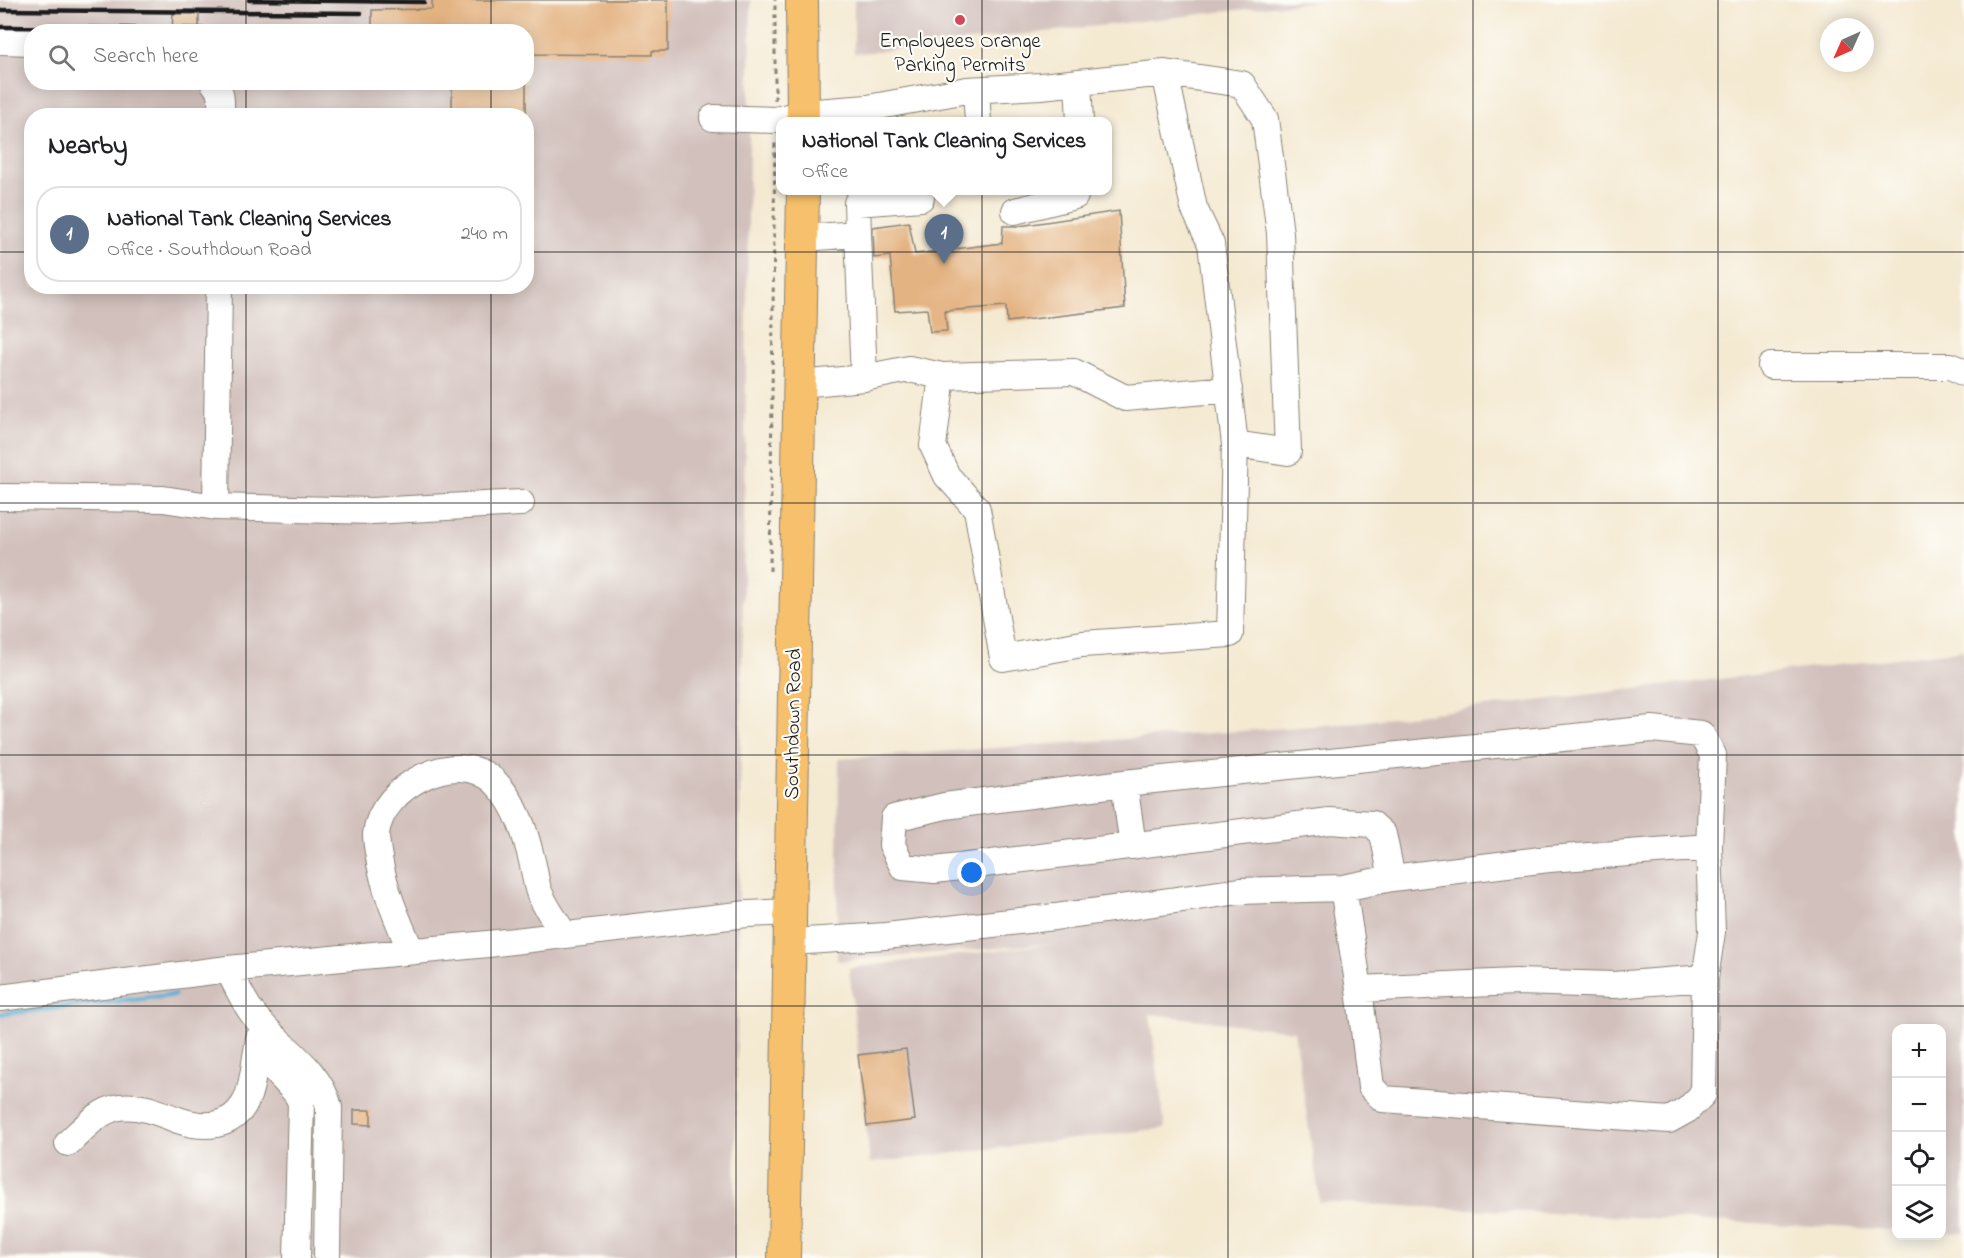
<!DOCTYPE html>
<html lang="en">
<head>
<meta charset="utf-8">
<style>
	:root { --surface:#fff; --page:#f2f2f2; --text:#202124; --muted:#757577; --line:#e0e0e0; --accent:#2563eb }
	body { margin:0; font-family:"Indie Flower",sans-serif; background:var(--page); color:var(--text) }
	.controls { position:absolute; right:18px; bottom:18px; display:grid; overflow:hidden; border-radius:12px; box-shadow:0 3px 15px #0003 }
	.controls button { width:54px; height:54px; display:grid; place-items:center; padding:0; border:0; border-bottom:2px solid var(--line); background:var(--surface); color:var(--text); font:30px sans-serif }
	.compass { position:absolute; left:1820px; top:18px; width:54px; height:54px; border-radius:50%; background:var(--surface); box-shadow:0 3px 15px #0003; rotate:225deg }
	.you { position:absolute; left:972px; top:873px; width:21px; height:21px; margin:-15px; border:4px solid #fff; border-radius:50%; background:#1a73e8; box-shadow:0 0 0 9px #1a73e833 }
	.badge { display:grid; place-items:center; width:39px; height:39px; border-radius:50%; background:var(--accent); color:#fff; font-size:20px; font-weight:700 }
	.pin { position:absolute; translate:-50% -50px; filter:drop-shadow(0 2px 3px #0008) }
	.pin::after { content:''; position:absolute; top:32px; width:21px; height:18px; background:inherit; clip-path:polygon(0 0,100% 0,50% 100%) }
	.popup { position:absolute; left:776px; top:117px; width:336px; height:78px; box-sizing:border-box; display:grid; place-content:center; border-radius:12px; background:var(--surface); filter:drop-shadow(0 2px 4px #0005); font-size:20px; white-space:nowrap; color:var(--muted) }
	.popup b { font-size:22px; color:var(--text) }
	.popup::after { content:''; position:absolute; left:50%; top:100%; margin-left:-12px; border:12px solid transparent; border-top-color:var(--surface) }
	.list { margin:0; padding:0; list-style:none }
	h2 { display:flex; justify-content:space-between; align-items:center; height:78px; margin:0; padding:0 24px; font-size:26px }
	h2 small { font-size:20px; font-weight:400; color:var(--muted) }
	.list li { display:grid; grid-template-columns:39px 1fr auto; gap:18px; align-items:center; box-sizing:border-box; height:96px; margin:0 12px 12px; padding:0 12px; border:2px solid var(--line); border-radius:24px }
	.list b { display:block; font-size:22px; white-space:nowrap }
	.list p { margin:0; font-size:20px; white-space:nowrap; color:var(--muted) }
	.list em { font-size:20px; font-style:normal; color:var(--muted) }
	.icon { flex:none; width:33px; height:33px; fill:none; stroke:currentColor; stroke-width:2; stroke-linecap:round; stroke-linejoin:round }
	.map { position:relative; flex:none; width:1964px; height:1258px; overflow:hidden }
	.search { position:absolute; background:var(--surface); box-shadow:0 3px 15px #0003; left:24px; top:24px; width:510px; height:66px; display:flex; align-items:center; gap:15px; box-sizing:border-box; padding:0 21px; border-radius:24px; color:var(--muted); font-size:22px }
	.panel { position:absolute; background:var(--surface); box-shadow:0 3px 15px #0003; left:24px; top:108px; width:510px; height:186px; border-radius:24px }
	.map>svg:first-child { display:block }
	.industrial { fill:#d1c0bc; fill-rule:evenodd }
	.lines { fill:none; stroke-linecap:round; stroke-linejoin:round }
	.stream { stroke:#58add4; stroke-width:5 }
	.building { fill:#e4b382 }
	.minor-casing { stroke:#888276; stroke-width:28 }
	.major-casing { stroke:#888276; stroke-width:34 }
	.path { stroke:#888276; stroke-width:3; stroke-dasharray:4.5 4.5; stroke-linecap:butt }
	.minor { stroke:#fff; stroke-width:26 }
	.major { stroke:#f7c06c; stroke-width:32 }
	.rail { stroke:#1c1c1c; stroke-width:4.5 }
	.grid { fill:none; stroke:#1c1c1c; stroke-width:1.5; stroke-opacity:0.55 }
	.poi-dot { fill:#d1495b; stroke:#fdfcf7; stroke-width:2 }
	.labels { text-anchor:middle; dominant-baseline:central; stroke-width:4.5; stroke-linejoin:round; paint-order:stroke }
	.poi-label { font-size:21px; fill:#1c1c1c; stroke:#fdfcf7 }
	.street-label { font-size:21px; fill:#1c1c1c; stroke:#fdfcf7 }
</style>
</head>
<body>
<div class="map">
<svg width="1964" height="1258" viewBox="0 0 1964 1258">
	<rect width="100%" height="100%" fill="#fdfcf7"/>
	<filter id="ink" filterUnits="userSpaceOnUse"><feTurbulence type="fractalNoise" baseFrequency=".0167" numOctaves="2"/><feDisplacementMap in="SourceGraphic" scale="12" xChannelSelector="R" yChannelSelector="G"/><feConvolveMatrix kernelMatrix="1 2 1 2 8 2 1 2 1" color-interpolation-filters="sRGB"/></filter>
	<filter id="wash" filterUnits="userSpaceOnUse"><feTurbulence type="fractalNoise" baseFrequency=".008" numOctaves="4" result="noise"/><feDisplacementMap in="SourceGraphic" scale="24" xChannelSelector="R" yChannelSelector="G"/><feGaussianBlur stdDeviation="1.35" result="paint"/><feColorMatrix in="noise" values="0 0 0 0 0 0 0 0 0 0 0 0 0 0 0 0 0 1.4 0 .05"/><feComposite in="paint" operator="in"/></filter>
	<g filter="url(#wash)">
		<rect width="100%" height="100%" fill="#f4e9d1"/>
		<path class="industrial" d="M0,0H751L734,1258H0ZM32,32H526V82H32ZM32,116H526V286H32Z
			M854,0H1324L854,54Z
			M1964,650V1233L1942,1232V1028H1896V1230L1320,1202L1294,1031L1150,1014L1165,1128L870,1163L849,968L1061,943L837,961L839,759L1341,724Z"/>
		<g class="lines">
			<path class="stream" d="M0,1014L174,995"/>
		</g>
		<g id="blocks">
			<path class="building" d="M432,0H668V51H652V55L526,54V32H372V10L432,9Z
				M173,14H199V32H172Z
				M452,82H526V116H452Z
				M1119,211L1125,308L1007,322L1006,306L945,311L947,331L930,332L927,309L895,311L890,256L874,258L873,227L909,222L915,254L1002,243L1003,226H1019Z
				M906,1049L915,1120L867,1126L858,1055Z
				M354,1110H371V1125L354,1124Z"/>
		</g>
	</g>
	<g filter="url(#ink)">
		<use href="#blocks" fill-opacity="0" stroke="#888276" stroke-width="1.5"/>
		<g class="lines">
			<g class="minor-casing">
				<path id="minor" d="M0,41L32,42
					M213,82C223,93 221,102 221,116
					M1078,82L1080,122
					M976,90L978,122
					M713,118L775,120L803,113L868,108L967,90L1041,86L1165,73L1242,84L1265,119L1280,233L1288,452L1235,444L1211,244L1194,208L1165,73
					M1015,211L1075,196L1076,190
					M858,234L857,203L921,198
					M1771,366H1951L1964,373
					M864,378L909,369L942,376
					M800,384L864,378L858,234L803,238
					M1229,389L1125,398L1074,372L942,376L933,446L947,476L977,509L1003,658L1082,644L1230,634L1235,443
					M0,497L163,499L216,507L372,511L521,503
					M216,507L219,286
					M1124,783L1133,846
					M1343,888L1359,989L1371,1087L1383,1099L1669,1120L1687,1110L1703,1094L1705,978L1712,932L1709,847L1713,755L1701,734L1652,729L1124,783L945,806L894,818L892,845L903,867L935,870L1330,821L1372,824L1383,834L1392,878
					M790,942L886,936L1055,917L1240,891L1343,888L1392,878L1549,859L1709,847
					M411,951C397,919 383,887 378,852C377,846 376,840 376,834C381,786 459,745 496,783C518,806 526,835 533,865C535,874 536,884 539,892C546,908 555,921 565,935
					M228,969L488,944L747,914L791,912
					M1359,989L1515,982L1614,985L1705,978
					M0,998L228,969C236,984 243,1001 253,1014C278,1046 318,1066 329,1107L327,1258
					M259,1038L257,1051L296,1093L301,1102L297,1258
					M68,1143C83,1129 99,1110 120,1107C141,1104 159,1113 178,1120C204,1129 232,1128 246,1101C253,1086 254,1067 257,1051"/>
			</g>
			<g class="major-casing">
				<path id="major" d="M802,0L803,122
					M784,1258L803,190"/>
			</g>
			<path class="path" d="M775,100V0
				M770,571L775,140"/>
			<use href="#minor" class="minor"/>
			<use href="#major" class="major"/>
			<path class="rail" d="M249,0L424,2
				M0,10L361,13
				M0,27L214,29"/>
		</g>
	</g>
	<path class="grid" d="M246,0V32M491,0V32M736,0V1258M982,0V1258M1228,0V1258M1473,0V1258M1718,0V1258M246,82V116M491,82V116M0,252H32M526,252H1964M246,286V1258M491,286V1258M0,503H1964M0,755H1964M0,1006H1964"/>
	<circle class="poi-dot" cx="960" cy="20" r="6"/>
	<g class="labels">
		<g class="poi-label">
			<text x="960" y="42">Employees Orange<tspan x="960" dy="24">Parking Permits</tspan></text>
		</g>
		<g class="street-label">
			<text transform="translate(794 724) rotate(-89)">Southdown Road</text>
		</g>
	</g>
</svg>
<div class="controls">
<button>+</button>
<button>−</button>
<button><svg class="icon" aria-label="locate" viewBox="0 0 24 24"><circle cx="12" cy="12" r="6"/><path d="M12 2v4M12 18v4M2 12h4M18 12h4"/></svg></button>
<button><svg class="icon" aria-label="layers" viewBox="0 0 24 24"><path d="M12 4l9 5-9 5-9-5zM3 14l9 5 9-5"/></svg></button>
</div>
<svg class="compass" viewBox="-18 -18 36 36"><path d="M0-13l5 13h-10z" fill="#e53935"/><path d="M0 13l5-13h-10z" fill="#757577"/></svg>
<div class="you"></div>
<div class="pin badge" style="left:944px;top:264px;background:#5c6f8a">1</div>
<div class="popup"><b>National Tank Cleaning Services</b>Office</div>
<div class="search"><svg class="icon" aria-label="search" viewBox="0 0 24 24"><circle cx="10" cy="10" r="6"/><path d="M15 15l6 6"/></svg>Search here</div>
<section class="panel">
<h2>Nearby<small></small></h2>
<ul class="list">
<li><span class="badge" style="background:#5c6f8a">1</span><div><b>National Tank Cleaning Services</b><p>Office · Southdown Road</p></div><em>240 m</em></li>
</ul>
</section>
</div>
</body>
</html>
